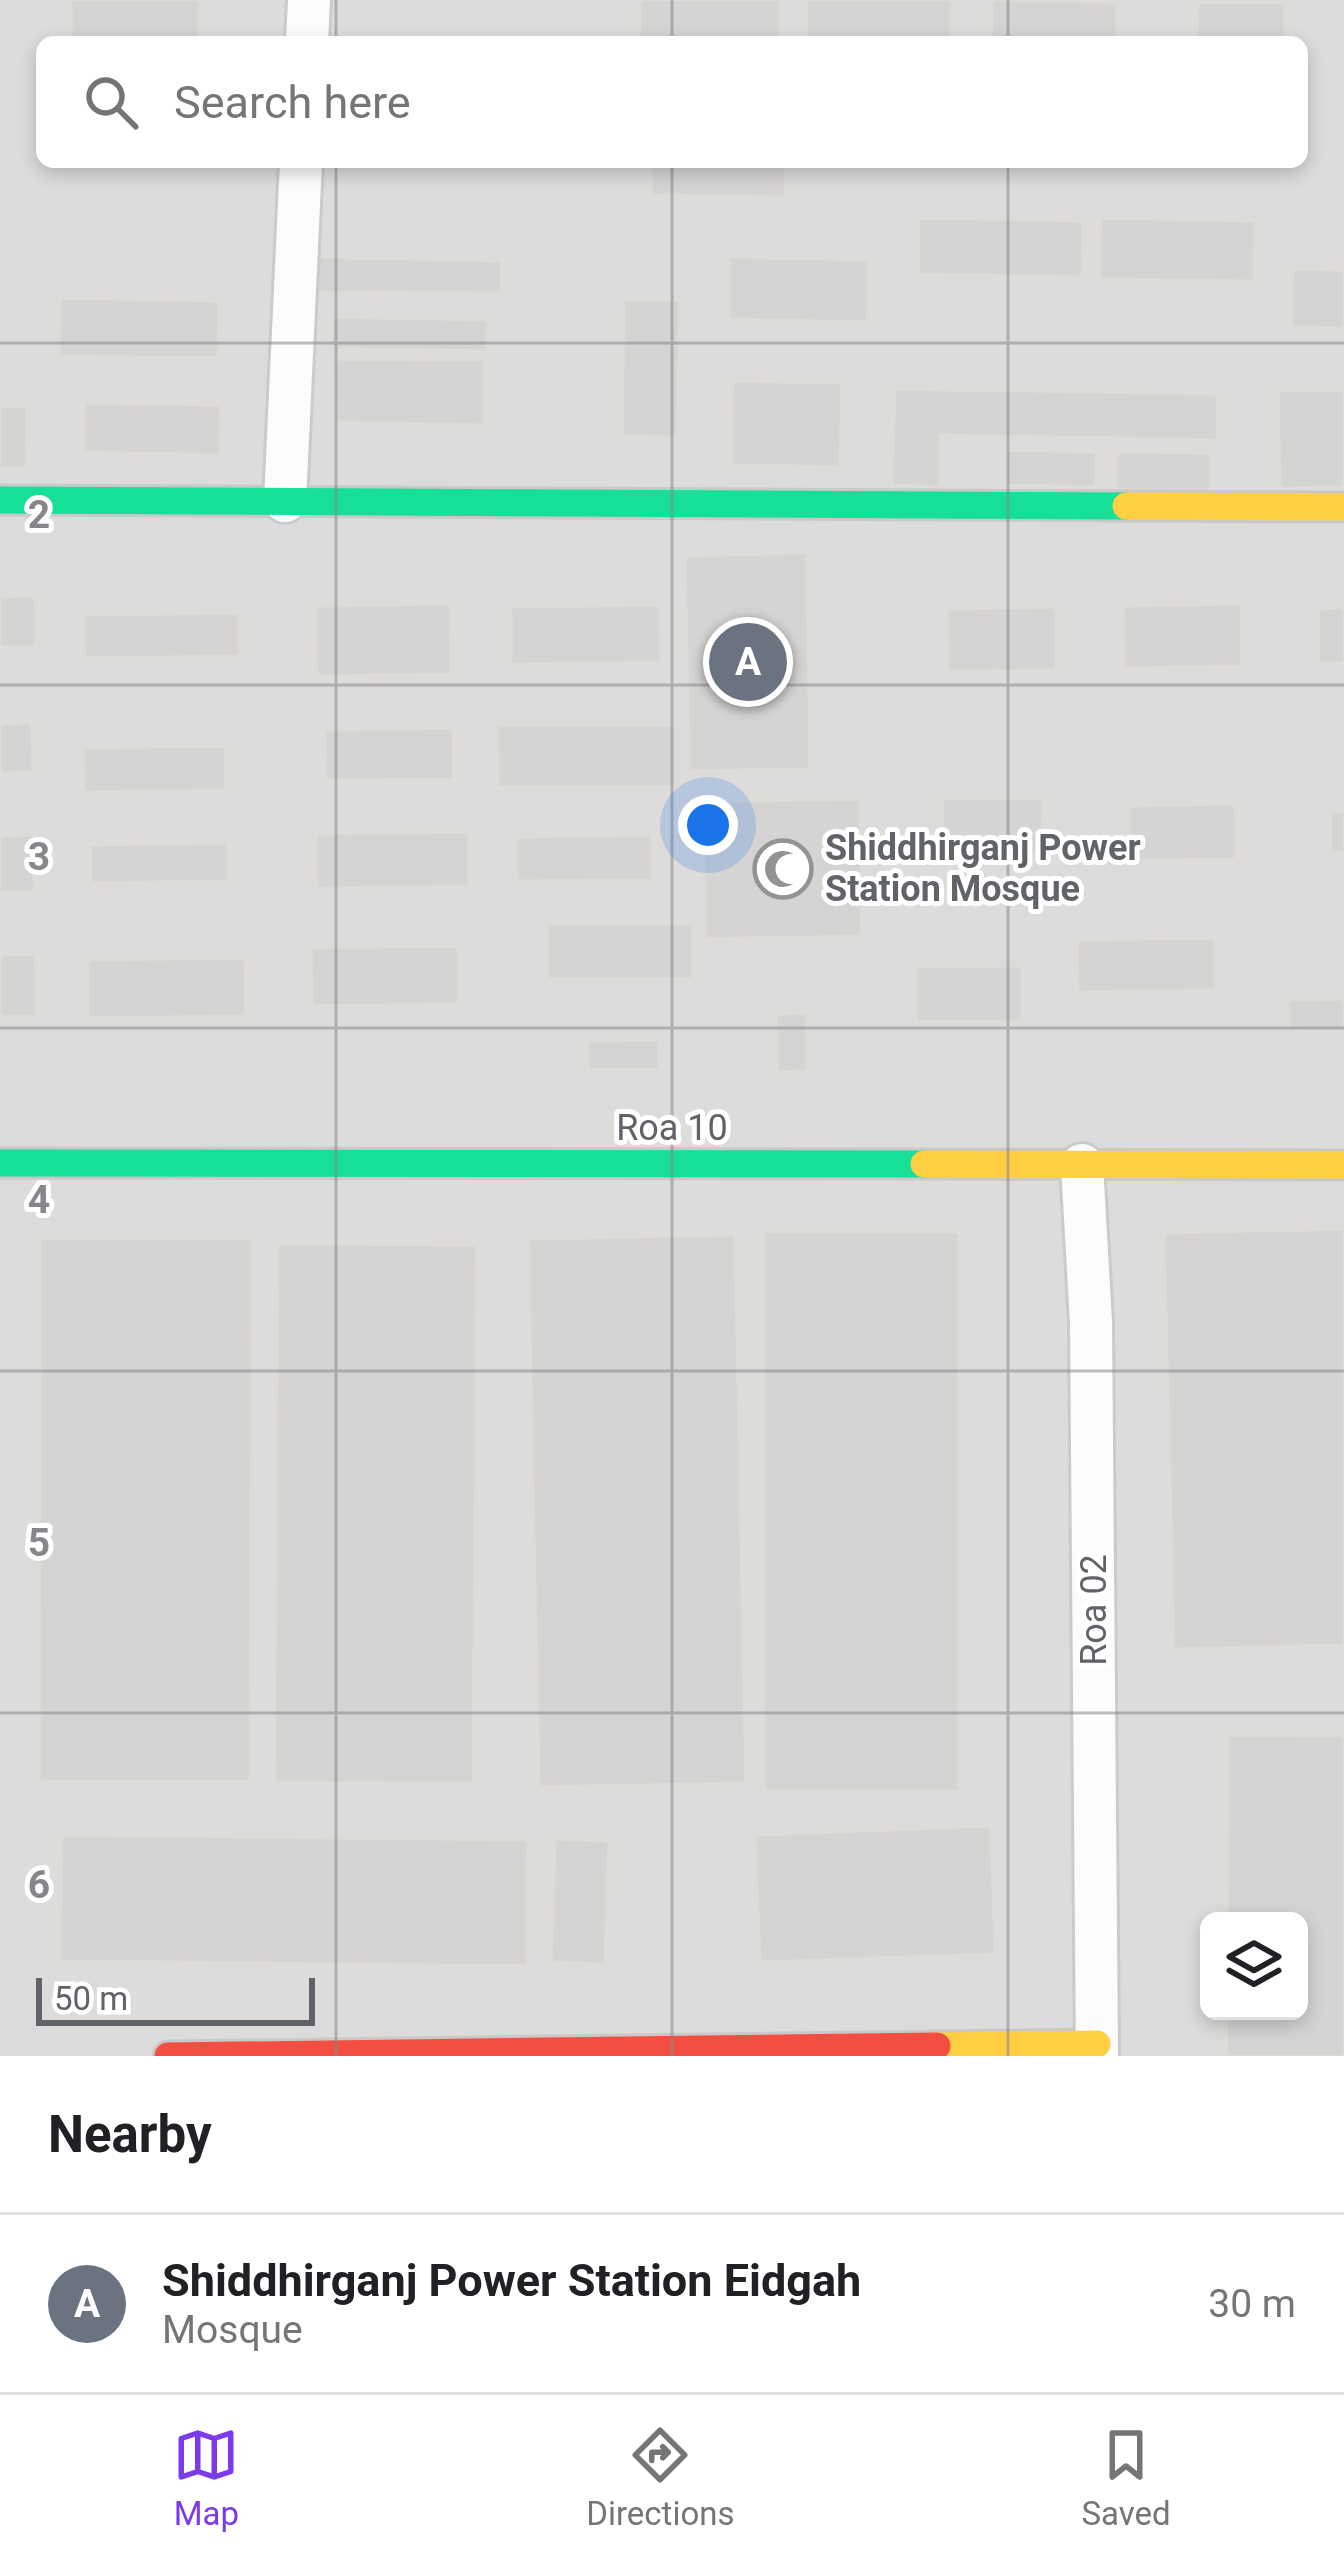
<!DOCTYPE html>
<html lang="en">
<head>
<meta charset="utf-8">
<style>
	:root { --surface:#fff; --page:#f2f2f2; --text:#202124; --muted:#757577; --line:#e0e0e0; --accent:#7c3aed }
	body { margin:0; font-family:Roboto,sans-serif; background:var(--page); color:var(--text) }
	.controls { position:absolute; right:36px; bottom:36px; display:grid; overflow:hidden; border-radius:18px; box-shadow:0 6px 18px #0003 }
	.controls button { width:108px; height:108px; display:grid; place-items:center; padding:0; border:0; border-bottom:3px solid var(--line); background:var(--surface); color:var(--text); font:60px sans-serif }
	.scale { position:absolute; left:36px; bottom:30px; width:279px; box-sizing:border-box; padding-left:12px; border:6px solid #606367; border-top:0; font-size:33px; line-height:42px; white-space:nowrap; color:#606367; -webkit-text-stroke:9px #fff; paint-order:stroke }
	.you { position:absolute; left:708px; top:825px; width:42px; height:42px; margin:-30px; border:9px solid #fff; border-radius:50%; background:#1a73e8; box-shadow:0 0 0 18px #1a73e833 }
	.badge { display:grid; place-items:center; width:78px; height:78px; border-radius:50%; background:var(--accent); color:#fff; font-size:39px; font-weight:700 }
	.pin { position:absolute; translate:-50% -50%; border:6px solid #fff; box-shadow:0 3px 12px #0006 }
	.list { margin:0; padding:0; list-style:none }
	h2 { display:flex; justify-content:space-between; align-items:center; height:156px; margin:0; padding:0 48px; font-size:51px }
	h2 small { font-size:39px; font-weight:400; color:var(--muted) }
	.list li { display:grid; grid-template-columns:78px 1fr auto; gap:36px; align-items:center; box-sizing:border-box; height:180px; padding:0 48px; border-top:3px solid var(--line) }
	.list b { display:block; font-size:45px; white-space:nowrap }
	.list p { margin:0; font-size:39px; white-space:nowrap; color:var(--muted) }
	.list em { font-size:39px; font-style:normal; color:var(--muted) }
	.icon { flex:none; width:66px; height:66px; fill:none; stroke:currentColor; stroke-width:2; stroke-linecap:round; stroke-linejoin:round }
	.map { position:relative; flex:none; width:1344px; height:2056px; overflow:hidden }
	.search { position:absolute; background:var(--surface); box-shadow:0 6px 18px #0003; left:36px; right:36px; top:36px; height:132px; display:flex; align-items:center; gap:30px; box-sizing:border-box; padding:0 42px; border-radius:18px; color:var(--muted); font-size:45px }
	.sheet { height:336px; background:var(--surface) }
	nav { display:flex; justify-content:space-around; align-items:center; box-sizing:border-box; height:168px; border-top:3px solid var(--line); background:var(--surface); font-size:33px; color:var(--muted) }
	nav a { display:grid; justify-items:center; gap:6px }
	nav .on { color:var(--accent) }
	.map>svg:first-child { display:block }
	.industrial { fill:#dedcdb; fill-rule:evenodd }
	.building { fill:#d6d4d3; stroke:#dedcd9; stroke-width:3 }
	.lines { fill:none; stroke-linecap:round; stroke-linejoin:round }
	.street-casing { stroke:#cbcbca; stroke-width:48 }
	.fast-casing { stroke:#c9c9c9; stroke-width:33 }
	.slow-casing { stroke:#c9c9c9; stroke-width:33 }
	.jam-casing { stroke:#c9c9c9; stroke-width:33 }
	.street { stroke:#fdfcfc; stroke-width:42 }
	.fast { stroke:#16e098; stroke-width:27 }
	.slow { stroke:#ffcf43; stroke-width:27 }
	.jam { stroke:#f24e42; stroke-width:27 }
	.grid { fill:none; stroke:#86878a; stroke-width:3; stroke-opacity:0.55 }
	.labels { text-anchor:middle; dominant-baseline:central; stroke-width:10; stroke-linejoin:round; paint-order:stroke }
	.poi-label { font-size:36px; font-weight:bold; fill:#606367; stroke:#fff; text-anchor:start }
	.street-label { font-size:36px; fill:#606367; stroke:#fff }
	.grid-label { font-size:39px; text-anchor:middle; font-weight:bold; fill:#86878a; stroke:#fff; stroke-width:10; stroke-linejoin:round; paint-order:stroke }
</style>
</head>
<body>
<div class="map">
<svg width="1344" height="2056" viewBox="0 0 1344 2056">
	<rect width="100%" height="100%" fill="#efedea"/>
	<path class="industrial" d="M0,0H1344V2056H0ZM42,42H1302V162H42ZM1209,1921H1299V2011H1209Z"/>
	<path class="building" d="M71,0H200L199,42L71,40Z
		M640,0H780V42H639Z
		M807,0H952L951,42H806Z
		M992,0L1117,2V42H991Z
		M1198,2L1285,3V42H1197Z
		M651,162H786L785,197L651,195Z
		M919,218L1083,221L1082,277L918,274Z
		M1101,218L1255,221L1254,281L1100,279Z
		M308,257L502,261L501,293L307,292Z
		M729,257L868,260L867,322L728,319Z
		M1293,269L1344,270V328L1292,327Z
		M60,298L219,301L218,358L59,356Z
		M624,300H680L677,437L622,436Z
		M332,317L488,320L487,351L331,348Z
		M335,359L484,360V425L337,422Z
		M733,381L842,383L840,467L732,465Z
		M895,389L1218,394L1217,440L940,435L939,487L892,485Z
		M1344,390V487L1280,488L1278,391Z
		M85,403L221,405L220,455L84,452Z
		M0,406H27L26,468H0Z
		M1007,450L1096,452V487L1007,485Z
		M1117,452L1210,453V492L1116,490Z
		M807,553L810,769L689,771L685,556Z
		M35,596L36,647H0V597Z
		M450,604L451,674L317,676L316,606Z
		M1241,604L1242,666L1124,668L1123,606Z
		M660,605L661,662L511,664V607Z
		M1056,607V670L948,671L947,609Z
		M1344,608V663H1319L1318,609Z
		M239,613L240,656L85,658L84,615Z
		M32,723L33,772L0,773V724Z
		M497,725H674V787H498Z
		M453,728L454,779L326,780L325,730Z
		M225,746L226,790L84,792L83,748Z
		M1042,798L1043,854L943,855L942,799Z
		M860,799L862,936L705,939L703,802Z
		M1235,804L1236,859L1130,860L1129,806Z
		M1330,812H1344V852H1331Z
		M469,832V886L317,888L316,834Z
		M34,835V892H0V836Z
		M651,835L652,880L517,881L516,837Z
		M227,843L228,881L91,883L90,845Z
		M547,924H693V979H547Z
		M1215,938V990L1078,992L1077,940Z
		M458,946V1004L312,1006L311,948Z
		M0,955H35L36,1016H0Z
		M245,958L246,1016L88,1018V960Z
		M916,966H1022V1022H916Z
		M1344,999V1029L1289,1030L1288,1000Z
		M807,1013L808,1071L777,1072L776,1014Z
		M659,1040V1069L588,1070V1041Z
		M1344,1229V1645L1174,1649L1164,1233Z
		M764,1232H959V1791H764Z
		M735,1235L746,1783L539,1787L528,1239Z
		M40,1238H252L250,1781H39Z
		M278,1244L477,1245L473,1783L274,1782Z
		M1228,1735L1344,1736V2056H1226L1227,2011H1299V1921H1227Z
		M991,1826L995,1954L760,1962L755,1835Z
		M62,1835L528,1840L527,1966L60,1961Z
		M555,1839L609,1841L605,1964L551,1962Z"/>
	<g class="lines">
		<g class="street-casing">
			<path id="street" d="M307,42L309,0
				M285,501L301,162
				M1082,1165L1091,1322L1097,2056"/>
		</g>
		<g class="fast-casing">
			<path id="fast" d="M0,500L1126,506
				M0,1163L924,1164"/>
		</g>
		<g class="slow-casing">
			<path id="slow" d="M1126,506L1344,507
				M924,1164L1344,1165
				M937,2046L1097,2044"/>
		</g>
		<g class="jam-casing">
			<path id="jam" d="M168,2056L937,2046"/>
		</g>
		<use href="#street" class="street"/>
		<use href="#fast" class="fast"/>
		<use href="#slow" class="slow"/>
		<use href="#jam" class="jam"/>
	</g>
	<path class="grid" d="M336,0V42M672,0V42M1008,0V42M336,162V2056M672,162V2056M1008,162V2056M0,343H1344M0,685H1344M0,1028H1344M0,1371H1344M0,1713H1344"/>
	<defs>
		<g id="mosque-ring" transform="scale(3)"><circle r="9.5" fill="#fff" stroke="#929395" stroke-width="1.5"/><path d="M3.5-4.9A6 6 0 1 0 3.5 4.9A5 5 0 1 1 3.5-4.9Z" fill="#929395"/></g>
	</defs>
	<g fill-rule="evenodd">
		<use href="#mosque-ring" x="783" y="869"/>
	</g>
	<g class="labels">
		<g class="poi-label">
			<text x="825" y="848">Shiddhirganj Power<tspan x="825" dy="41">Station Mosque</tspan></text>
		</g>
		<g class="street-label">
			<text x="672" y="1128">Roa 10</text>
			<text transform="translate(1094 1610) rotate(-90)">Roa 02</text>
		</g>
	</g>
	<g class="grid-label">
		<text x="39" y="528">2</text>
		<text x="39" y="870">3</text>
		<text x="39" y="1213">4</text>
		<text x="39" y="1556">5</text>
		<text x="39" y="1898">6</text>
	</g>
</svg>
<div class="controls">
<button><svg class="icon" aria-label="layers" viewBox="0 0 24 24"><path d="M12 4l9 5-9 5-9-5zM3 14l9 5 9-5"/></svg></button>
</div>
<div class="scale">50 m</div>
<div class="you"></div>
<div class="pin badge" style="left:748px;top:662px;background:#6b7280">A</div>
<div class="search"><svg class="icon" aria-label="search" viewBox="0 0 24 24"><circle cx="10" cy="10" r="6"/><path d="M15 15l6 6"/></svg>Search here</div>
</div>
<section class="sheet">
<h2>Nearby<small></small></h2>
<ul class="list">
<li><span class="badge" style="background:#6b7280">A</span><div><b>Shiddhirganj Power Station Eidgah</b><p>Mosque</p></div><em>30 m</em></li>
</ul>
</section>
<nav>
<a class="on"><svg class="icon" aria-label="map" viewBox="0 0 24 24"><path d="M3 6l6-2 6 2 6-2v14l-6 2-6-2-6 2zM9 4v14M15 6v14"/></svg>Map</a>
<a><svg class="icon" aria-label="directions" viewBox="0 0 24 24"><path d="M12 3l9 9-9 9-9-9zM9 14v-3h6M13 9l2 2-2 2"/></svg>Directions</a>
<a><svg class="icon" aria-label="saved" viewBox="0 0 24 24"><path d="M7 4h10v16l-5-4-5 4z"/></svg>Saved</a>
</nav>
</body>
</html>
